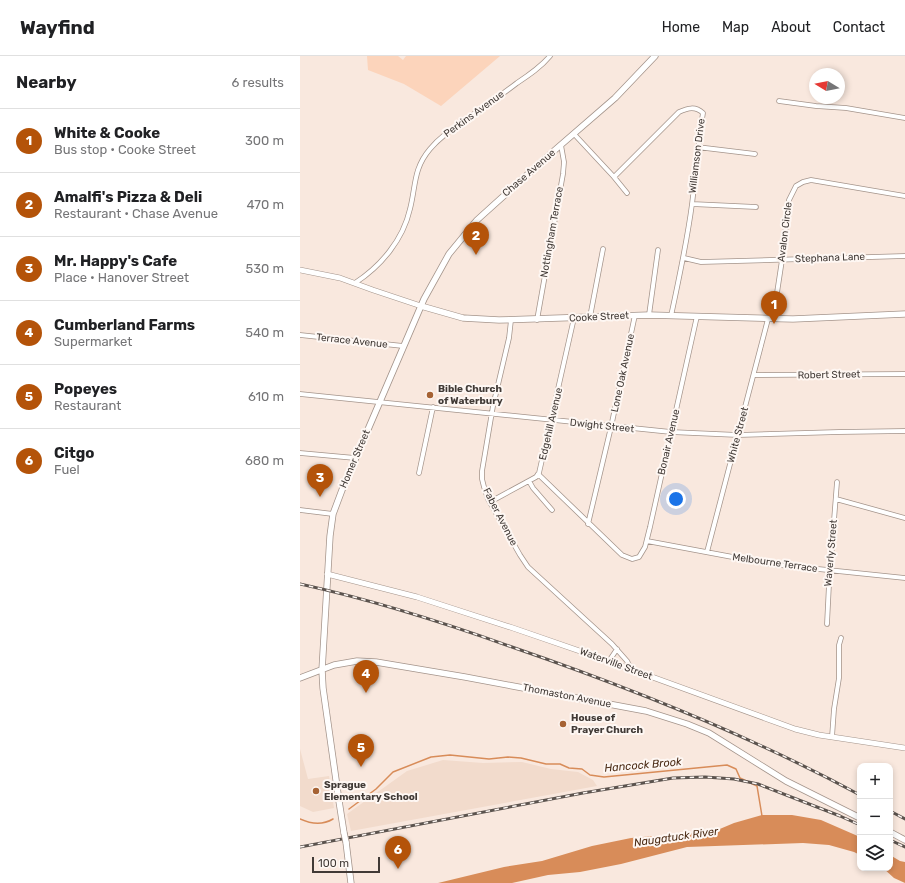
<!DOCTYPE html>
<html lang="en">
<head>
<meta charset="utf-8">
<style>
	:root { --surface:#fff; --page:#f2f2f2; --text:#202124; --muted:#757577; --line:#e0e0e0; --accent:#b45309 }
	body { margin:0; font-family:Rubik,sans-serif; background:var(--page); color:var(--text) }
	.controls { position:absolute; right:12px; bottom:12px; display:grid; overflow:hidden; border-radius:8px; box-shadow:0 2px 6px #0003 }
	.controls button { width:36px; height:36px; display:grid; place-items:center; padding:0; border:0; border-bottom:1px solid var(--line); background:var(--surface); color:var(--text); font:20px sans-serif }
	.compass { position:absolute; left:509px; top:12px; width:36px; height:36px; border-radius:50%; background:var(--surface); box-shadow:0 2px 6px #0003; rotate:280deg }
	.scale { position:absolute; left:12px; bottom:10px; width:68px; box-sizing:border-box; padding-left:4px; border:2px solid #413a36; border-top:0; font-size:11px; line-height:14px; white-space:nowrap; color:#413a36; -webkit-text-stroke:3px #fef7f3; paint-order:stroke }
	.you { position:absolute; left:376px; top:443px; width:14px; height:14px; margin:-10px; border:3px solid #fff; border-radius:50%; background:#1a73e8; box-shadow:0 0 0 6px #1a73e833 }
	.badge { display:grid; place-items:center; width:26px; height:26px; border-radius:50%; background:var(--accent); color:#fff; font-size:13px; font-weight:700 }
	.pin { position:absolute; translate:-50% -33px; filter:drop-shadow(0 1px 2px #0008) }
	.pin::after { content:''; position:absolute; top:21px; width:14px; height:12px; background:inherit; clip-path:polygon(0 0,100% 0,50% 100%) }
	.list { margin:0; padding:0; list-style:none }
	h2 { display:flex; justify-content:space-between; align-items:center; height:52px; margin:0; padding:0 16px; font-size:17px }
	h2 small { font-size:13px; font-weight:400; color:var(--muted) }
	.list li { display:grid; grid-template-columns:26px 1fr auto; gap:12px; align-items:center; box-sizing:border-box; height:64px; padding:0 16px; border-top:1px solid var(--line) }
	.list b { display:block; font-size:15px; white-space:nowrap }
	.list p { margin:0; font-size:13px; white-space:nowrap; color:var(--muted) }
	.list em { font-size:13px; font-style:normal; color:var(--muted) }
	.icon { flex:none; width:22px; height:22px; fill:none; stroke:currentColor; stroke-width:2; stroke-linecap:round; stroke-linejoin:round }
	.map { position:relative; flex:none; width:605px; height:827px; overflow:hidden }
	header { display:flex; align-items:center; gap:24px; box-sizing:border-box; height:56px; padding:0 20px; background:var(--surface); border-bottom:1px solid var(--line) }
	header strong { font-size:19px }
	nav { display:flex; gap:22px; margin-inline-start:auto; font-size:14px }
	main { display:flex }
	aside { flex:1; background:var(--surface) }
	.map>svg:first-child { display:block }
	.built { fill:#f2dbcc }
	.green { fill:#fcd4bb }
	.water { fill:#d88c59 }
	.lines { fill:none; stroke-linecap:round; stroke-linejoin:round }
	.stream { stroke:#d88c59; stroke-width:1.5 }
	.minor-casing { stroke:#a4948b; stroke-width:5.5 }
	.tertiary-casing { stroke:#a4948b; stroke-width:6 }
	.secondary-casing { stroke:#a4948b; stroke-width:7 }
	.minor { stroke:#fff; stroke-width:4 }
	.tertiary { stroke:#fff; stroke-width:5 }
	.secondary { stroke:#fff; stroke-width:5.5 }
	.rail-casing { stroke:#5b534e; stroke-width:3 }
	.rail { stroke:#fef7f3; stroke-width:1.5; stroke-dasharray:4.5; stroke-linecap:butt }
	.secondary-bridge-casing { stroke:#a4948b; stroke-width:7; stroke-linecap:butt }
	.secondary-bridge { stroke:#fff; stroke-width:5.5 }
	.poi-dot { fill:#a66233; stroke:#fef7f3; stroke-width:1.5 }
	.labels { text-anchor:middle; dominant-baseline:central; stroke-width:4; stroke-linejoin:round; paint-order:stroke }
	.street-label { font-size:10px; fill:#413a36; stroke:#fef7f3 }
	.poi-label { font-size:10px; font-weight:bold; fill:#413a36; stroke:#fef7f3; text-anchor:start }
	.water-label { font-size:11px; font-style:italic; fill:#4a2a14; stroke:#fef7f3 }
</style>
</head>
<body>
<header>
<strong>Wayfind</strong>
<nav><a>Home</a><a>Map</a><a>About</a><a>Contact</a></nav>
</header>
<main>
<aside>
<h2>Nearby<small>6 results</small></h2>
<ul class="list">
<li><span class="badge">1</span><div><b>White &amp; Cooke</b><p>Bus stop · Cooke Street</p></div><em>300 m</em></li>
<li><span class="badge">2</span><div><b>Amalfi's Pizza &amp; Deli</b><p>Restaurant · Chase Avenue</p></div><em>470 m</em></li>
<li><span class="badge">3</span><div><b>Mr. Happy's Cafe</b><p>Place · Hanover Street</p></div><em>530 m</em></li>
<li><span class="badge">4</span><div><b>Cumberland Farms</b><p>Supermarket</p></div><em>540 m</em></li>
<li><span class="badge">5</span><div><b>Popeyes</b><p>Restaurant</p></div><em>610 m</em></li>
<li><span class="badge">6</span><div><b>Citgo</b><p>Fuel</p></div><em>680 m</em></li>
</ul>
</aside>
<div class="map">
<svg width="605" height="827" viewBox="0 0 605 827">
	<rect width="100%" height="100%" fill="#f9e8de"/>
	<path class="built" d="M0,693L8,723L29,720L34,752L13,756L0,750Z
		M143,704L183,707L222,706L251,713L278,716L293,724L297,730L51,775L47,758L107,715Z"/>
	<path class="green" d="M67,0H98L103,4L106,0H200L141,50L104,28L68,14Z"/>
	<path class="water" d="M462,759H492L521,764L560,781V799L554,796L529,789L503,787L387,791L321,808L280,816L248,819L212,827H138L204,811L242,805L292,790L331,782L415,775L434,767Z
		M590,799L600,805L605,806V827L594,822L583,812H590Z"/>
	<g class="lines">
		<path class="stream" d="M49,753L76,733L93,716L131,701L150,699L189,703L208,701L221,702L246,708H260L269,712L282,713L290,719L304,721L427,709L436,713L440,722L457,730L462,760
			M0,763C11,768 23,769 33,763"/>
		<g class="minor-casing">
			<path id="minor" d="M479,45L516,50L546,52L605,62
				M274,78L314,121L327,137
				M397,91L455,98
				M314,121L379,56C388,52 395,50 403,57C398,87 396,117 392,148C387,186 379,223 371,260
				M392,148L456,151
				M384,202L401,206L605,200
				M55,227C81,210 103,184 110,153C116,130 113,113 130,93C140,81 152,73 165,64C183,52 200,40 217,27C229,19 241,11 250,0
				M349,259L358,194
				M290,261L303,193
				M473,263L482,204L489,144L496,130L503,126L511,124L605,140
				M211,264L209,282L193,350L182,415V423L184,431L188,443L220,499L228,511L312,588L327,605L331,613
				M237,264L263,118L264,106L261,89
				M0,279L103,290
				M454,319L605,318
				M0,338L371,376L438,379L539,376L605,375
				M0,397L55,402
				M119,417L133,351
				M238,418L322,499L332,503L339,501L345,491L350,471L397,260
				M229,425L233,432L252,454
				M536,443L605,462
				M190,446L236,421L239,417L274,262
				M0,454L33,458
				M288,468L311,371L335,259
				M347,485L470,508L605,522
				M407,496L468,263
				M527,568L529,528L537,426
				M309,605L317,593
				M532,681L534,653L539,622V589L541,582"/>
		</g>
		<g class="tertiary-casing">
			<path id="tertiary" d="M0,214L40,222L73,234L121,250
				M27,518L117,541L213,572L300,602L495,673L519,679L605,692"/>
		</g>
		<g class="secondary-casing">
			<path id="secondary" d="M121,250L163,262L199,264L349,259L493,263L605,258
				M0,622L34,609L57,605L76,606L165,621L346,655L387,668L409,677L486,725L560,762
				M590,776L605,784
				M44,777L39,745L23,632L22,614L30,480L33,458L42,434L124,243L149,198L177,164L248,100L315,42L355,0
				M46,786L51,827"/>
		</g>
		<use href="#minor" class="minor"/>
		<use href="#tertiary" class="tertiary"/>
		<use href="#secondary" class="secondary"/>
		<g class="rail-casing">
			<path id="rail" d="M0,528C73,544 142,566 212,591C331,632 449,679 560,739
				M590,755L605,763
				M590,784L605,791
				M0,791L283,737L373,722L405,721L434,723L458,728L540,760L560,769"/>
		</g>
		<use href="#rail" class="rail"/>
		<g class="secondary-bridge-casing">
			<path id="secondary-bridge" d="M44,777L46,786"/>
		</g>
		<use href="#secondary-bridge" class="secondary-bridge"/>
	</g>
	<g class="poi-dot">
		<circle cx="130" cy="339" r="4"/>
		<circle cx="263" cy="668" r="4"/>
		<circle cx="16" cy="735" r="4"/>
	</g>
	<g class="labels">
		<g class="street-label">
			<text transform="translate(174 58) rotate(-36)">Perkins Avenue</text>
			<text transform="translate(397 100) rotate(-83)">Williamson Drive</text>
			<text transform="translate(229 117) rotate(-41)">Chase Avenue</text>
			<text transform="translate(252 176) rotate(-80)">Nottingham Terrace</text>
			<text transform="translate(485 176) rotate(-83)">Avalon Circle</text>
			<text transform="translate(530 202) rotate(-2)">Stephana Lane</text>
			<text transform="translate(299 261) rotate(-3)">Cooke Street</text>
			<text transform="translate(52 285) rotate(6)">Terrace Avenue</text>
			<text transform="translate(323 317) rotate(-78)">Lone Oak Avenue</text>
			<text transform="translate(529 319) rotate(-1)">Robert Street</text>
			<text transform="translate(251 368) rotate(-77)">Edgehill Avenue</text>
			<text transform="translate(302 370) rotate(6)">Dwight Street</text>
			<text transform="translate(438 379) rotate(-75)">White Street</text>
			<text transform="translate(369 386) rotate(-77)">Bonair Avenue</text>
			<text transform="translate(55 403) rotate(-67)">Homer Street</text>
			<text transform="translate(200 461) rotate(63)">Faber Avenue</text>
			<text transform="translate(531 497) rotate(-85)">Waverly Street</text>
			<text transform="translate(475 507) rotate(8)">Melbourne Terrace</text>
			<text transform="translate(316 608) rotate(20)">Waterville Street</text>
			<text transform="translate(267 640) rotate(11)">Thomaston Avenue</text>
		</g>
		<g class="poi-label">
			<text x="138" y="333">Bible Church<tspan x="138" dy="12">of Waterbury</tspan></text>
			<text x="271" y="662">House of<tspan x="271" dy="12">Prayer Church</tspan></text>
			<text x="24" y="729">Sprague<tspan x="24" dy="12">Elementary School</tspan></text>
		</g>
		<g class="water-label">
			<text transform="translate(343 709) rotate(-5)">Hancock Brook</text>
			<text transform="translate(376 781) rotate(-8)">Naugatuck River</text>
		</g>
	</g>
</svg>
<div class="controls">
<button>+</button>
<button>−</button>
<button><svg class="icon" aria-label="layers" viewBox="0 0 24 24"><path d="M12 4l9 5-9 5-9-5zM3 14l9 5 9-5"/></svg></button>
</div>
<svg class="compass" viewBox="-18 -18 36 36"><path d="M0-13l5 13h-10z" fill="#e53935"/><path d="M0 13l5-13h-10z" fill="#757577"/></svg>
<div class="scale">100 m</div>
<div class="you"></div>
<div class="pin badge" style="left:474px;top:268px">1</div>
<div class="pin badge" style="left:176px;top:199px">2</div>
<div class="pin badge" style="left:20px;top:441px">3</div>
<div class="pin badge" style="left:66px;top:637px">4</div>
<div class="pin badge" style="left:61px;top:711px">5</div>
<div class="pin badge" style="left:98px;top:813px">6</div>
</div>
</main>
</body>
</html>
